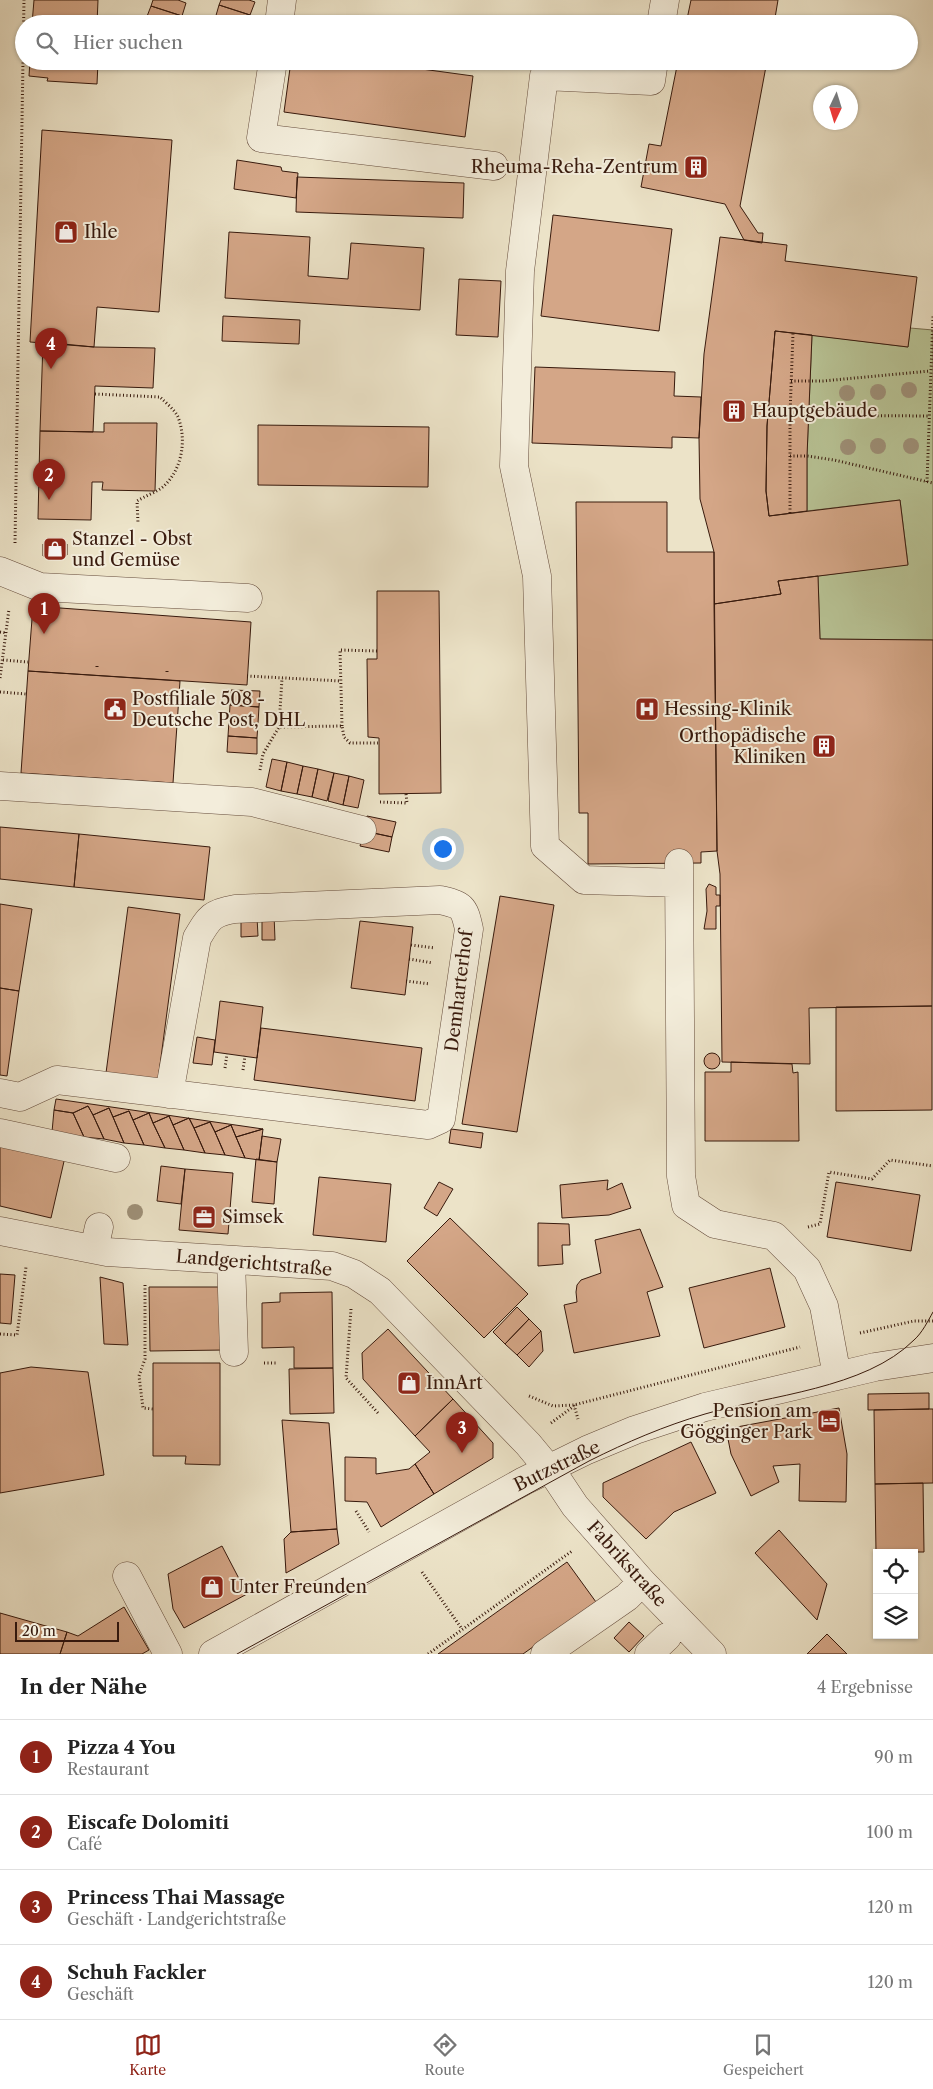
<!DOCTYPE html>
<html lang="de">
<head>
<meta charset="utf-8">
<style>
	:root { --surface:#fff; --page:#f6f6f6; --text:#222; --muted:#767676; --line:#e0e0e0; --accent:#8f2418 }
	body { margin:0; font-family:"Libre Caslon Text",serif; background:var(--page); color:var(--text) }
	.controls { position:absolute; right:15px; bottom:15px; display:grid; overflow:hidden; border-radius:0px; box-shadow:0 1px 4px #0004 }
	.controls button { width:45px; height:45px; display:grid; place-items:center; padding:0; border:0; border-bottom:1px solid var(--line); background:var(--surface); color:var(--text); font:25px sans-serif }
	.compass { position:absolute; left:813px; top:85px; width:45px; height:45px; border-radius:50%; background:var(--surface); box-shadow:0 1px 4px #0004; rotate:184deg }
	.scale { position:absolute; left:15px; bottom:12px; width:104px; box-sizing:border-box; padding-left:5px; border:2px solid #381a0d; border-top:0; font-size:14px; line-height:18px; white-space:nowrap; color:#381a0d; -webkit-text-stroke:4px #f3eddb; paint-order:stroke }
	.you { position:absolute; left:442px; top:848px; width:18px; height:18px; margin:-12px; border:4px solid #fff; border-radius:50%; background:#1a73e8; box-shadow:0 0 0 8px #1a73e833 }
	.badge { display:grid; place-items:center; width:32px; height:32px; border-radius:50%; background:var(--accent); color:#fff; font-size:16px; font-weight:700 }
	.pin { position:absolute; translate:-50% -41px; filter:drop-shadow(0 1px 2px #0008) }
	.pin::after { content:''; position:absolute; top:26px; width:18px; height:15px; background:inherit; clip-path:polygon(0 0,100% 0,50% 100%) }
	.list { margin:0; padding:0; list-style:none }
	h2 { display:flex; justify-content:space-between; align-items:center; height:65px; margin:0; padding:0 20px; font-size:21px }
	h2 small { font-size:16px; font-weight:400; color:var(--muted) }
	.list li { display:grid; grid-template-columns:32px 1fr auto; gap:15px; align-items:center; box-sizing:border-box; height:75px; padding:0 20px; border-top:1px solid var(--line) }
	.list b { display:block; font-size:19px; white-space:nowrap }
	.list p { margin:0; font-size:16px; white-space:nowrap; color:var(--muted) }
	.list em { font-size:16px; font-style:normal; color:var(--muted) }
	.icon { flex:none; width:28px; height:28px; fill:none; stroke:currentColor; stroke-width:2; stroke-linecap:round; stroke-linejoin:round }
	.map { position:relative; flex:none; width:933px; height:1654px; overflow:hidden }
	.search { position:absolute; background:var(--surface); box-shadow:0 1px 4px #0004; left:15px; right:15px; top:15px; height:55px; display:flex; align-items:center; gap:12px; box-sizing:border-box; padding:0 18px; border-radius:28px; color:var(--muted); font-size:19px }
	.sheet { height:365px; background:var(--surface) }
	nav { display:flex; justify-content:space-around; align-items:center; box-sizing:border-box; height:70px; border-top:1px solid var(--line); background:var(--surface); font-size:14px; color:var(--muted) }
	nav a { display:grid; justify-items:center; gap:2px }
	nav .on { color:var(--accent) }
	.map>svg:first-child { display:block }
	.green { fill:#b8c395; stroke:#786e51 }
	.building { fill:#d4a687; stroke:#381a0d }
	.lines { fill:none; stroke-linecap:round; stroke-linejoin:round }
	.minor-casing { stroke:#654c3c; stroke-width:29 }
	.path { stroke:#381a0d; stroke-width:3; stroke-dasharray:1 2.5; stroke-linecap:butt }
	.minor { stroke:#f3eddb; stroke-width:28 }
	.tram { stroke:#381a0d; stroke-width:1 }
	.tree { fill:#9e9078 }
	.labels { text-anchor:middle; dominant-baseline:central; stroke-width:4; stroke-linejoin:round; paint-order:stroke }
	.poi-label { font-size:18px; fill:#381a0d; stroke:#f3eddb; text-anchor:start }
	.street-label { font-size:18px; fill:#381a0d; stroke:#f3eddb }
</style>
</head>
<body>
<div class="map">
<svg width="933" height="1654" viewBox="0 0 933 1654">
	<rect width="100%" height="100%" fill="#ece3c8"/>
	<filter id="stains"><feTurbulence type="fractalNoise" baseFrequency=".004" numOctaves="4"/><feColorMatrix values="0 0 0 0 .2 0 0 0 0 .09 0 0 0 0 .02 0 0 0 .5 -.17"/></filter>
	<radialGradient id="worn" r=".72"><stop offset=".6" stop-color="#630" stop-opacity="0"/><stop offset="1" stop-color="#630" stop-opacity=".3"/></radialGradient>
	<path class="green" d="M910,328L933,330V640L820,639L818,576L908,564L900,500L807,511V456L812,335L908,347Z"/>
	<path class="building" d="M34,0H98L97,24H32Z
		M153,0H178L186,3L182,16L151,6Z
		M221,0H249L255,2L250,15L219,5Z
		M691,0H778L774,24H686Z
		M219,5L250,15L247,24H230L215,19Z
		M151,6L182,16L179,24H160L146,19Z
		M215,19L230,24H213Z
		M30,61L98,62L97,84L47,81L48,78L29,76Z
		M291,61H363L473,76L465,137L284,112Z
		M678,61H767L740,206L758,233H763L762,243L744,240L725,204L641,187L649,144L661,146Z
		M42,130L172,140L159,312L97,307L94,347L30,342Z
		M237,160L281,167L282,171L298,173L296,198L234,189Z
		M297,177L464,183L463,218L296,212Z
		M553,215L672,229L659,331L541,316Z
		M229,232L310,237L308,276L348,279L351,243L424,248L420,310L225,298Z
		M720,237L787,245L785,261L917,277L908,347L775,331L767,426L766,491L769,516L900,500L908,565L778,581L781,594L714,604V552L700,499L699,438L704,354Z
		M459,279L501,281L498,337L456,335Z
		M223,316L300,320L299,344L222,341Z
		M775,331L812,335L807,456V511L769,516L766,491L767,426Z
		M43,342L94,347L155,348L153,388L95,386L93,432L40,431Z
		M535,367L675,372L674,396L701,397L699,438L672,437V448L532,443Z
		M104,423H157L155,491L102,490L103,482H92L91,520L38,519L40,431L104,432Z
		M258,425L429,427L428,487L258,485Z
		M576,502H667V552H714L717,851L701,852V863L588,864V813H579Z
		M43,544H67V555L43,556Z
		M818,576L820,639L933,640L932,1006L809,1008L810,1064L722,1062L720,874L717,851L714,604L781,594L778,581Z
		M377,591H439L441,793L379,794V738L368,737L367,659H377Z
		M33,606L251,622L247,685L28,671Z
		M28,671L180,681L173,783L21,773Z
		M231,690L260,691L259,707L230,705Z
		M230,705L259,707L258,723L229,721Z
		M229,721L258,723L257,738L228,736Z
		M228,736L257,738V754L227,752Z
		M272,759L287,762L281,791L266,787Z
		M287,762L303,766L297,794L281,791Z
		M303,766L318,769L312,797L297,794Z
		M318,769L334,773L327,801L312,797Z
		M334,773L349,776L343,805L328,801Z
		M349,776L364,780L358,808L343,805Z
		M367,816L396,822L392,837L364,831Z
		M0,827L79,834L74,887L0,879Z
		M364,831L392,837L389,852L360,846Z
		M79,834L210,847L204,900L74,887Z
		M709,884L716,887V895H720V906H716V929H704L707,911L706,889Z
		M500,896L554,905L517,1132L462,1124Z
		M0,904L32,909L19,991L0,988Z
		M128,907L180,914L158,1080L106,1073Z
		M262,914H274L275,940H262Z
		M241,917H257L258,936L241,937Z
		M360,921L413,927L405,995L351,988Z
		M0,988L19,991L7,1076L0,1075Z
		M220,1001L263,1007L257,1058L214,1052Z
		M932,1006V1110L836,1111V1007Z
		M261,1028L422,1048L415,1101L254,1080Z
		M197,1037L215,1040L212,1065L193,1063Z
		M704 1061a8 8 0 1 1 16 0a8 8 0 1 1-16 0Z
		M731,1062L792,1064L793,1073L798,1072L799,1141H705V1072H731Z
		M56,1099L263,1129L236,1137L231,1125L215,1132L210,1122L194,1128L189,1118L173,1125L169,1116L153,1123L149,1113L133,1120L129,1111L113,1117L109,1108L93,1115L88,1106L73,1113L54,1110Z
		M88,1106L93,1115L104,1139L84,1137L73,1113Z
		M109,1108L113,1117L124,1143L104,1139L93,1115Z
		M54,1110L73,1113L84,1137L52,1132Z
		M129,1111L133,1120L144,1145L124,1143L113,1117Z
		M149,1113L153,1123L165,1148L144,1145L133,1120Z
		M169,1116L173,1125L184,1150L165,1148L153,1123Z
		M189,1118L194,1128L205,1153L184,1150L173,1125Z
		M210,1122L215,1132L225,1155L205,1153L194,1128Z
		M231,1125L236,1137L245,1158L225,1155L215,1132Z
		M263,1129L259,1160L245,1158L236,1137Z
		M451,1129L483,1133L481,1148L449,1143Z
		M262,1136L281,1139L277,1162L259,1160Z
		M0,1142L65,1157L51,1218L0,1206Z
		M256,1159L277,1162L274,1204L252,1202Z
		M161,1166L185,1169L181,1204L157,1201Z
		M185,1169L233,1173L228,1234L179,1230Z
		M319,1177L391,1184L386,1242L313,1235Z
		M608,1180L607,1190L622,1183L631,1208L609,1215L562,1218L560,1185Z
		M439,1182L453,1189L437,1216L424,1208Z
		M836,1182L920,1195L911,1251L827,1237Z
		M450,1218L528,1294L484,1338L407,1261Z
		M538,1223L569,1224L570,1245H562L563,1264L538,1266Z
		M640,1229L663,1287L647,1292L660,1336L574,1353L564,1305L577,1302L576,1292L577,1285L581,1280L601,1273L595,1240Z
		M770,1268L785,1327L704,1348L689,1288Z
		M0,1274L15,1275L11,1324L0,1323Z
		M100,1277L123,1283L128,1345L104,1344Z
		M149,1287H225V1350L150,1351Z
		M332,1292L333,1368H294V1347L262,1348V1303L280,1302V1293Z
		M517,1307L529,1319L505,1344L493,1332Z
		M529,1319L541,1331L517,1355L505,1344Z
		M388,1329L453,1399L415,1436L363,1379L362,1353Z
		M541,1331L543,1351L529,1367L517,1355Z
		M153,1363H220V1465L185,1464L186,1456H153Z
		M31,1367L88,1372L104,1475L0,1493V1373Z
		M333,1368L334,1413L290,1414L289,1369Z
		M929,1393V1409L868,1410V1394Z
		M453,1399L493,1443V1458L434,1494L415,1464L430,1452L415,1436Z
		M839,1408L847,1454L846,1502L799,1501L800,1464L773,1466L779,1482L751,1496L731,1454L726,1429Z
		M929,1409H933V1483L875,1484L874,1410Z
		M282,1420L329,1423L337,1529L291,1532Z
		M691,1442L716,1493L674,1512L646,1539L603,1497V1483Z
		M345,1457L376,1458V1474L409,1469L415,1464L434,1494L381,1527L367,1502L345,1501Z
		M923,1483L924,1552H876L875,1484Z
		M337,1529L339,1544L286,1573L284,1539L291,1532Z
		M779,1530L827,1584L817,1620L755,1553Z
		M222,1546L247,1594L184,1628L173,1609L168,1574Z
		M567,1562L596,1602L523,1654H438Z
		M124,1607L149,1650L142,1654H60L67,1632L78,1636Z
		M0,1613L67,1632L60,1654H0Z
		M629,1622L644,1636L629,1652L614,1638Z
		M827,1634L847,1654H807Z"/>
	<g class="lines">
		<g class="minor-casing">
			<path id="minor" d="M279,24L282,0
				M661,24L665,0
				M273,61L261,138L494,166
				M654,61L651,81L544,76L520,271L514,466L537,576L545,846L584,880L679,883
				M0,571L40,587L248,598
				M0,786L252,802L362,830
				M679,863L681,1176L686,1205L715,1224L774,1236L807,1269L824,1306L837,1376
				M0,1093L20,1097L57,1080L428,1125L441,1119L469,929C464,906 462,905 440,900L235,909C211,913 209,918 197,938L169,1094
				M0,1133L116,1158
				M0,1231L107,1252L332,1266L354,1274L380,1291L528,1444L557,1479L575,1506L642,1582L712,1654
				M94,1249L99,1227
				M231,1260L234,1352
				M127,1576L168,1654
				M213,1654L524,1481L587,1450L635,1430L705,1407L875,1367L933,1358
				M545,1654L627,1597L642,1582
				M649,1654L667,1637"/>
		</g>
		<path class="path" d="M791,381H823L930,371
			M95,394L160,397C166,403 175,410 178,417C187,440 182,469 164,486C157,492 145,496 137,501L138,523
			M790,415L929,416
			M790,456H807L834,460L933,483
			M927,482L933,316
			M790,513V415L793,333
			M15,543L24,0
			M0,632L7,633
			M3,660L28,662
			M97,667V665
			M167,672V670
			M247,676L341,681
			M0,678L9,609
			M0,692L26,694
			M342,726L340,650L378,651
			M279,727L282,678
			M260,770L263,754L279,727L342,726L344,737L350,743H378
			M380,802L407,803L406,794
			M411,945L435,948
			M409,959L433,963
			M406,981L430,984
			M225,1068L227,1054
			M243,1070L245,1056
			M808,1227L820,1224L829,1172L872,1179L890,1160L933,1166
			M145,1285V1359L139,1376L143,1408L153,1409
			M351,1309L346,1378L378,1413
			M860,1333L914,1321H933
			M0,1334L17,1335L26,1267
			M264,1363H278
			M529,1396L553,1406L574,1405L800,1347
			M574,1405L578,1419
			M551,1423L574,1406
			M356,1511L369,1532
			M422,1572L462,1629
			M428,1654L572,1551"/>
		<use href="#minor" class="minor"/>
		<path class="tram" d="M237,1654L589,1461C627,1442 664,1426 705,1414C770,1395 865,1389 914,1340C922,1333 928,1321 933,1312"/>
	</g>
	<g class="tree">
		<circle cx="909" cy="390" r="8"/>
		<circle cx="878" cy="392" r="8"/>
		<circle cx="847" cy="393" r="8"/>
		<circle cx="878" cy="446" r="8"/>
		<circle cx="911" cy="446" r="8"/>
		<circle cx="848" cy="447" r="8"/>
		<circle cx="135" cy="1212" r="8"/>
	</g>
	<defs>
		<g id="building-square" transform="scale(1.25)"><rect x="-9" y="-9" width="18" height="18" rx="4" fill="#8f2418" stroke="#f3eddb"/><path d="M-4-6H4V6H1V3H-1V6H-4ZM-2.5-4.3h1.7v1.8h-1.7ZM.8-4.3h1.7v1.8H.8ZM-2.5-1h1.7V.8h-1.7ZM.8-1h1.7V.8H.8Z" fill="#fff"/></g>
		<g id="shop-square" transform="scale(1.25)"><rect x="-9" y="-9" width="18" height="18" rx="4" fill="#8f2418" stroke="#f3eddb"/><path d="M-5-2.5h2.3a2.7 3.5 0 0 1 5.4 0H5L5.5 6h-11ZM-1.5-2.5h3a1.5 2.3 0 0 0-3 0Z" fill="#fff"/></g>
		<g id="civic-square" transform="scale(1.25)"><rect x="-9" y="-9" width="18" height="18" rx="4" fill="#8f2418" stroke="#f3eddb"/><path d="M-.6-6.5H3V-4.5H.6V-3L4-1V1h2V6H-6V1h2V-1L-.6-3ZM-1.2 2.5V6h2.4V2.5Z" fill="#fff"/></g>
		<g id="hospital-square" transform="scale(1.25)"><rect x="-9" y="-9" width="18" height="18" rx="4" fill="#8f2418" stroke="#f3eddb"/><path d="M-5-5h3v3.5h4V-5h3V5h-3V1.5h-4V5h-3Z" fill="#fff"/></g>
		<g id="office-square" transform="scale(1.25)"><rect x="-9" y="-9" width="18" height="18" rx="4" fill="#8f2418" stroke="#f3eddb"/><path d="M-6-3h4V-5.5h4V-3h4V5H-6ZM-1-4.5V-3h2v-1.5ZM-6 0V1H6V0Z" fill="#fff"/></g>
		<g id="hotel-square" transform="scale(1.25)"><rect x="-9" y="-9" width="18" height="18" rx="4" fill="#8f2418" stroke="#f3eddb"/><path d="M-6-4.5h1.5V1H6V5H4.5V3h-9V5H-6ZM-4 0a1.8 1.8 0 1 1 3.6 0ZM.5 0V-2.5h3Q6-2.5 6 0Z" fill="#fff"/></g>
	</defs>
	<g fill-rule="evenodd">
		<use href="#building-square" x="696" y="167"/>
		<use href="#shop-square" x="66" y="232"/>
		<use href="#building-square" x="734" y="411"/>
		<use href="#shop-square" x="55" y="549"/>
		<use href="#civic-square" x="115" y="709"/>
		<use href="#hospital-square" x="647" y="709"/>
		<use href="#building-square" x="824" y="746"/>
		<use href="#office-square" x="204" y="1217"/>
		<use href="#shop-square" x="409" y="1383"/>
		<use href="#hotel-square" x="829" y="1421"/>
		<use href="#shop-square" x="212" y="1587"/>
	</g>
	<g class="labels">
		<g class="poi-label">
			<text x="678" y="167" text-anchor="end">Rheuma-Reha-Zentrum</text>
			<text x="84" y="232">Ihle</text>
			<text x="752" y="411">Hauptgebäude</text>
			<text x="72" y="539">Stanzel - Obst<tspan x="72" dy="21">und Gemüse</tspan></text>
			<text x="132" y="699">Postfiliale 508 -<tspan x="132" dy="21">Deutsche Post, DHL</tspan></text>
			<text x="664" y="709">Hessing-Klinik</text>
			<text x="806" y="736" text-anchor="end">Orthopädische<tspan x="806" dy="21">Kliniken</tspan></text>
			<text x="222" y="1217">Simsek</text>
			<text x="426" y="1383">InnArt</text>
			<text x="812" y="1411" text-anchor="end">Pension am<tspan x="812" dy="21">Gögginger Park</tspan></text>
			<text x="230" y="1587">Unter Freunden</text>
		</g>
		<g class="street-label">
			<text transform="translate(459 991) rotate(-83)">Demharterhof</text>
			<text transform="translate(254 1263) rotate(5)">Landgerichtstraße</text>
			<text transform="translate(557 1466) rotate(-26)">Butzstraße</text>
			<text transform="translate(627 1564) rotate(48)">Fabrikstraße</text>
		</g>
	</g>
	<rect width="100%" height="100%" filter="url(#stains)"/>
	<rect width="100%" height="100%" fill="url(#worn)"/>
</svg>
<div class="controls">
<button><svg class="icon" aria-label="locate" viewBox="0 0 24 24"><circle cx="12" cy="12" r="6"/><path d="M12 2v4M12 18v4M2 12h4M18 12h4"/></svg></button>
<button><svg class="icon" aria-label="layers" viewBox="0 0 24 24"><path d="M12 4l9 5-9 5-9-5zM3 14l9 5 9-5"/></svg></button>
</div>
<svg class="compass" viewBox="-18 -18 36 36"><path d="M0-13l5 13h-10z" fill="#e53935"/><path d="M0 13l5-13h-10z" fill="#767676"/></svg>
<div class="scale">20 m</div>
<div class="you"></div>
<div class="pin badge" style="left:44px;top:634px">1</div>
<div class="pin badge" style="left:49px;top:500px">2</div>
<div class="pin badge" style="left:462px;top:1453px">3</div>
<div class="pin badge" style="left:51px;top:369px">4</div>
<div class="search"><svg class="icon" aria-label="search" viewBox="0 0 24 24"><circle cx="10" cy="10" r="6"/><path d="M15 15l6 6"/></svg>Hier suchen</div>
</div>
<section class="sheet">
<h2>In der Nähe<small>4 Ergebnisse</small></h2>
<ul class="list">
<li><span class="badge">1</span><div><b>Pizza 4 You</b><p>Restaurant</p></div><em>90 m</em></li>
<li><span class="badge">2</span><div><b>Eiscafe Dolomiti</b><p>Café</p></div><em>100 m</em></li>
<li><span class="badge">3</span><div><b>Princess Thai Massage</b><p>Geschäft · Landgerichtstraße</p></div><em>120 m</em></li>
<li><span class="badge">4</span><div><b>Schuh Fackler</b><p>Geschäft</p></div><em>120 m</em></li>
</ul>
</section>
<nav>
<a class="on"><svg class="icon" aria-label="map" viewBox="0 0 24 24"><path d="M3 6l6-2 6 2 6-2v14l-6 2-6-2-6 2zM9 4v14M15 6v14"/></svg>Karte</a>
<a><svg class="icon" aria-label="directions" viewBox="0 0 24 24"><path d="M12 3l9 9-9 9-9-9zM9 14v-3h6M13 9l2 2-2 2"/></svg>Route</a>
<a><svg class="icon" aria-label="saved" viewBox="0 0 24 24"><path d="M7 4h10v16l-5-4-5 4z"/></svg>Gespeichert</a>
</nav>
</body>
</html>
